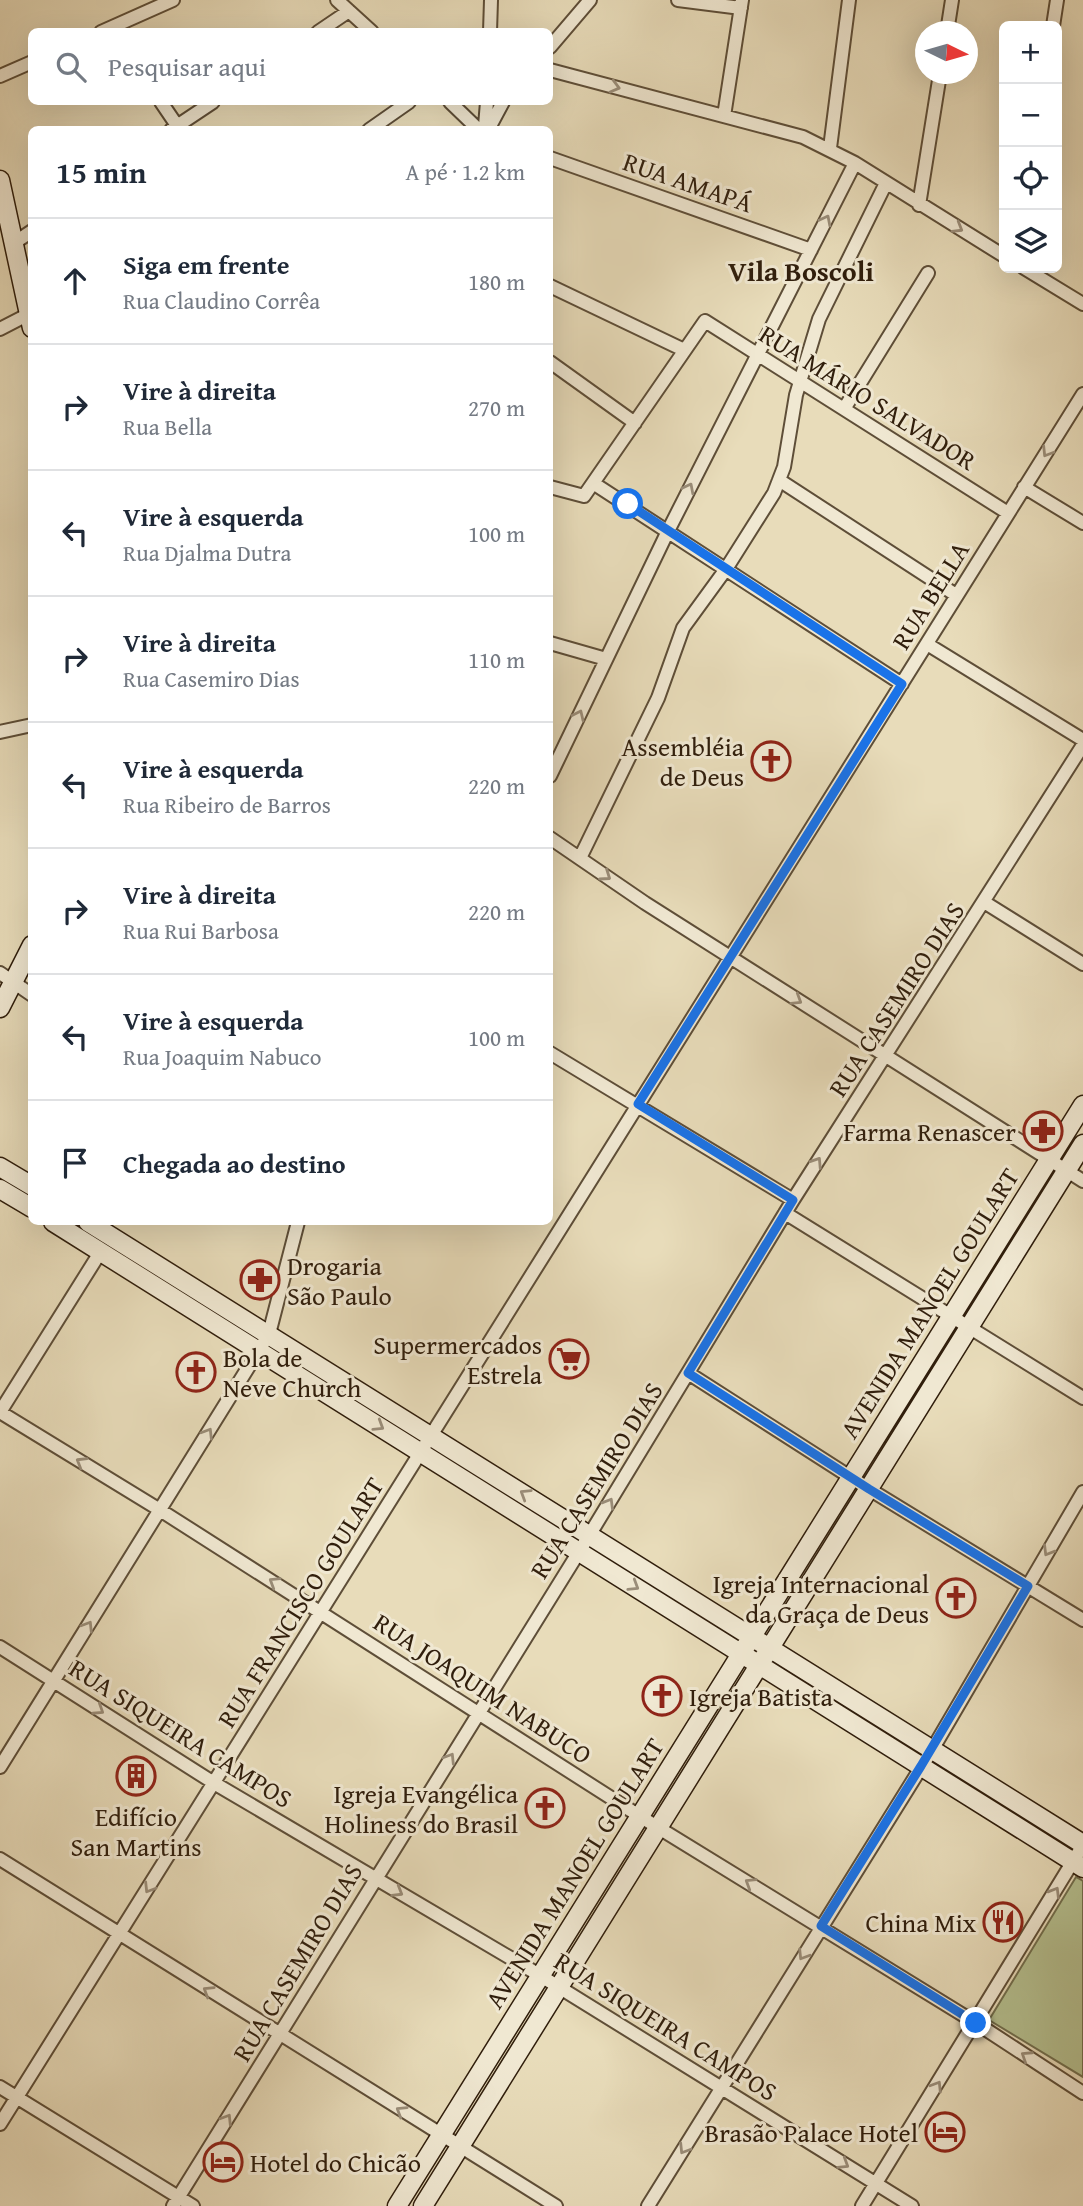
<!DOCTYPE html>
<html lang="pt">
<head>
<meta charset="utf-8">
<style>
	:root { --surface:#fff; --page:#f2f2f3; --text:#1f2937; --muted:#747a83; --line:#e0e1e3 }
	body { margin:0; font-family:"Gentium Book Plus",serif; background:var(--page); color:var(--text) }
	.controls { position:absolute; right:21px; top:21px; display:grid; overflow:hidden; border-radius:10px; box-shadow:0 7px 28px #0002 }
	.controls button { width:63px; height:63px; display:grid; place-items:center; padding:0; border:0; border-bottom:2px solid var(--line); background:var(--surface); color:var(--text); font:35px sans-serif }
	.compass { position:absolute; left:915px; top:21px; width:63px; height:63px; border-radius:50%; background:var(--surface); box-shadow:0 7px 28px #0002; rotate:95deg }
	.stop { position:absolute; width:21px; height:21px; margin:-16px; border:5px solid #1a73e8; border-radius:50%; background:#fff }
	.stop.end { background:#1a73e8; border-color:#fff; box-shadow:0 2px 7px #0008 }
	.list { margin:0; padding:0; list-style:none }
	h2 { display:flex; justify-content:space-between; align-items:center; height:91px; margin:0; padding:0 28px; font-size:30px }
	h2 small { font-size:23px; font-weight:400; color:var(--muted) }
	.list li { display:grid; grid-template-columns:46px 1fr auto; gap:21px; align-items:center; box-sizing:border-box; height:126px; padding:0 28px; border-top:2px solid var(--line) }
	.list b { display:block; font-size:26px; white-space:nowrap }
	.list p { margin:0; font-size:23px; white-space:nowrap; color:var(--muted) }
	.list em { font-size:23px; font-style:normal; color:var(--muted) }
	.icon { flex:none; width:38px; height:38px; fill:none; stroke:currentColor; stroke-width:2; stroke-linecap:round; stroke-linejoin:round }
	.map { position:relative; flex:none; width:1083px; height:2206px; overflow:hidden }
	.search { position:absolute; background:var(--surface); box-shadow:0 7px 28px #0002; left:28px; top:28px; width:525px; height:77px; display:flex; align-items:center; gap:18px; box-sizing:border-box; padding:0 24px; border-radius:10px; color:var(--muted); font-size:26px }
	.panel { position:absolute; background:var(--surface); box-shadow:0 7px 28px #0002; left:28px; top:126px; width:525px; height:1099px; border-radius:10px }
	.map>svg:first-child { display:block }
	.green { fill:#b5c090; stroke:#726f4e; stroke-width:2 }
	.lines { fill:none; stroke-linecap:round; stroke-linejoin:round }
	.street-casing { stroke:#5e4e38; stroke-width:16 }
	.secondary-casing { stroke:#301e0c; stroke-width:21 }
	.street { stroke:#f0e8d2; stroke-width:12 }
	.secondary { stroke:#f0e8d2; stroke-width:18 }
	.oneway { stroke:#9a8d79 }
	.route { stroke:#1a73e8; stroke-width:9 }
	.labels { text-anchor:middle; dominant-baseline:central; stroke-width:6; stroke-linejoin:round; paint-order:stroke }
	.street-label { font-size:26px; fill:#301e0c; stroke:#f0e8d2 }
	.poi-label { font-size:26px; fill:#301e0c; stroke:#f0e8d2; text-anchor:end }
	.neighbourhood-label { font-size:28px; font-weight:bold; fill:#301e0c; stroke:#f0e8d2 }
</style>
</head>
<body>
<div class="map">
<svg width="1083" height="2206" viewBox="0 0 1083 2206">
	<rect width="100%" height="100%" fill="#e8dcba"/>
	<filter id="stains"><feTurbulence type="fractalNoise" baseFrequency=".00286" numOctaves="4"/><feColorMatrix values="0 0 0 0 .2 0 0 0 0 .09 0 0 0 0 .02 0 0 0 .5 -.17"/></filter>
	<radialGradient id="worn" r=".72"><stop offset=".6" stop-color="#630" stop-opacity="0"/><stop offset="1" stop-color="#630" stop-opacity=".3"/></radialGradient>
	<path class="green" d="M1076,1877L1083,1881V2077L989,2020Z"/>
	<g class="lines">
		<g class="street-casing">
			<path id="street" d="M337,0L372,32
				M678,0L741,8
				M1053,26L1057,0
				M101,32L173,0
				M318,32L349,11
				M490,32L491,0
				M947,32L952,0
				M550,47L590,0
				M550,70L803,137L855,163L1004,256
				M0,76L32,62
				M161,102L180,130
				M450,102L479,130
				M724,116L742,0
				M485,126L487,102
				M171,130L213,102
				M369,130L409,102
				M488,130L503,102
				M830,148L849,0
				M550,158L811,250
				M919,205L940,74
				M14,243L32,231
				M1024,268L1083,304
				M550,286L684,350
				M0,329L29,314
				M550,362L635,423
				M844,409L928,273
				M779,480L956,595
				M593,483L902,684
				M550,487L584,496L705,321L1008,513
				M1024,487L1083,523
				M550,643L606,659
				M927,644L1083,740
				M0,732L32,725
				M550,776L668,531L855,163
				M550,838L645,903L1083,1181
				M580,858L658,698L683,628L726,569L774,493L784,467L796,395L819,319L886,183
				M984,902L1083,964
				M0,973L32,995
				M550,1053L793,1200
				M785,1213L1083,1398
				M688,1373L869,1489L1083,1620
				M0,1412L160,1510L641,1817L976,2023L1083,2093
				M0,1412L101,1251
				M0,1647L214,1783L541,1976L912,2206
				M0,1767L269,1334L298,1222
				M0,1859L556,2206
				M0,2087L193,2206
				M0,2124L1083,394
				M173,2206L590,1534L793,1200L1083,745
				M648,2206L932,1750L1083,1492
				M862,2206L1083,1845"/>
		</g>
		<g class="secondary-casing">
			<path id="secondary" d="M0,180L32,328
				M0,1008L32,945
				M0,1167L32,1186
				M0,1189L32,1208
				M53,1222L1083,1868
				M88,1222L1083,1844
				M397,2206L1083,1105
				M423,2206L1083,1144"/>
		</g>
		<use href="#street" class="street"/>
		<use href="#secondary" class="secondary"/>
	</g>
	<defs><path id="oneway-chevron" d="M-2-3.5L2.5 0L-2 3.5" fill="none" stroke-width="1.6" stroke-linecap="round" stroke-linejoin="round" transform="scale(1.75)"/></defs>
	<g class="oneway">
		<use href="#oneway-chevron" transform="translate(615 87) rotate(15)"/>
		<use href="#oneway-chevron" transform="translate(826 220) rotate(-63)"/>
		<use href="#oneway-chevron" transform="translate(958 228) rotate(31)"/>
		<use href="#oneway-chevron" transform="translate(1047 452) rotate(122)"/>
		<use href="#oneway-chevron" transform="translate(689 488) rotate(-63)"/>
		<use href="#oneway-chevron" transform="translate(579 715) rotate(-65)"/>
		<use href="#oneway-chevron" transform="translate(606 876) rotate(35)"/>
		<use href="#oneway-chevron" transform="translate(797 1000) rotate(32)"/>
		<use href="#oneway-chevron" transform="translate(817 1162) rotate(-57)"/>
		<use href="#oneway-chevron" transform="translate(379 1426) rotate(32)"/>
		<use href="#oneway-chevron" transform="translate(208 1433) rotate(-58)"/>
		<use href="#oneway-chevron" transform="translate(81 1462) rotate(-149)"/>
		<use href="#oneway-chevron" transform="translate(525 1494) rotate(-148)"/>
		<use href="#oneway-chevron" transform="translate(609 1503) rotate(-59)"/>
		<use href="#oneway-chevron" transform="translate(1048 1551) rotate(121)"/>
		<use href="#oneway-chevron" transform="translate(274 1582) rotate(-148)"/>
		<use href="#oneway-chevron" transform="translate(634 1586) rotate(32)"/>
		<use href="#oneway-chevron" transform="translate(88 1626) rotate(-58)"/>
		<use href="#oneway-chevron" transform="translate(99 1710) rotate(33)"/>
		<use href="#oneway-chevron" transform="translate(450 1758) rotate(-58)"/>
		<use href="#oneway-chevron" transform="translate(750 1883) rotate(-148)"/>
		<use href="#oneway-chevron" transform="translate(149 1888) rotate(122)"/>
		<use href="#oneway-chevron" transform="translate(398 1892) rotate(31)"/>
		<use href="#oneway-chevron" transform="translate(1055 1892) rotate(-59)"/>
		<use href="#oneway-chevron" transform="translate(803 1955) rotate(122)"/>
		<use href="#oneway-chevron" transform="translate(208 1991) rotate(-148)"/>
		<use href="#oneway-chevron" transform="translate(1026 2056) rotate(-147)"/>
		<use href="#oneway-chevron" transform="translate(937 2086) rotate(-58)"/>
		<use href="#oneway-chevron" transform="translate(401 2111) rotate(-148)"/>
		<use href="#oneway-chevron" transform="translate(227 2119) rotate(-58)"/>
		<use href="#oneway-chevron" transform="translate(684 2149) rotate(122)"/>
		<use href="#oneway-chevron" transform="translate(844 2164) rotate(32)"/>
	</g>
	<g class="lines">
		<path class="route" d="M628,504L902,684L638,1104L793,1200L688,1373L869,1489L1028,1586L921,1766L821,1926L976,2023"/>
	</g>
	<defs>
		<g id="church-ring" transform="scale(2.0125)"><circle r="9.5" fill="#f0e8d2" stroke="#8f2418" stroke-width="1.5"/><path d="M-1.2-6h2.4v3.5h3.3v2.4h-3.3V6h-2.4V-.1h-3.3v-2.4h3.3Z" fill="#8f2418"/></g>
		<g id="pharmacy-ring" transform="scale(2.0125)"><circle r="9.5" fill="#f0e8d2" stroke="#8f2418" stroke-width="1.5"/><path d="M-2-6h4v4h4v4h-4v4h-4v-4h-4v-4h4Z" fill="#8f2418"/></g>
		<g id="supermarket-ring" transform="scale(2.0125)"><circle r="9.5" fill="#f0e8d2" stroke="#8f2418" stroke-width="1.5"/><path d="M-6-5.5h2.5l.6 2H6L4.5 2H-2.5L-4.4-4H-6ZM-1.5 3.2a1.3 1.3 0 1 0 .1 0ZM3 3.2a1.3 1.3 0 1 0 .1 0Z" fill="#8f2418"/></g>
		<g id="building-ring" transform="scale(2.0125)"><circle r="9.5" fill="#f0e8d2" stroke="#8f2418" stroke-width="1.5"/><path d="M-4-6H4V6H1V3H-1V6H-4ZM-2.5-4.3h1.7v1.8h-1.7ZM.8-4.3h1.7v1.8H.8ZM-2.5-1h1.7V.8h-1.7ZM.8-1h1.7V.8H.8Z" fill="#8f2418"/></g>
		<g id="restaurant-ring" transform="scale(2.0125)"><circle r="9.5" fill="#f0e8d2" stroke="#8f2418" stroke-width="1.5"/><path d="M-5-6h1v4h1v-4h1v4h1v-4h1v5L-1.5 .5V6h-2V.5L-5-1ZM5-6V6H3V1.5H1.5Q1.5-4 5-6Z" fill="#8f2418"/></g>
		<g id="hotel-ring" transform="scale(2.0125)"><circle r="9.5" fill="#f0e8d2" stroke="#8f2418" stroke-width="1.5"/><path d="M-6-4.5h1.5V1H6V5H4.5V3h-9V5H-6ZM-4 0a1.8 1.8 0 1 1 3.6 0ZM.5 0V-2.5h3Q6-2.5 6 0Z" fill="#8f2418"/></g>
	</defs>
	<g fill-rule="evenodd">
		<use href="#church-ring" x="771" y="761"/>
		<use href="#pharmacy-ring" x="1043" y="1131"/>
		<use href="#pharmacy-ring" x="260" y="1280"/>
		<use href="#supermarket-ring" x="569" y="1359"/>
		<use href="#church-ring" x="196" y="1372"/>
		<use href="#church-ring" x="956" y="1598"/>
		<use href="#church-ring" x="662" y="1696"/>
		<use href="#building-ring" x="136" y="1776"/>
		<use href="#church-ring" x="545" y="1808"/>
		<use href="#restaurant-ring" x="1003" y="1922"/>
		<use href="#hotel-ring" x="945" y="2132"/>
		<use href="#hotel-ring" x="223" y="2162"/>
	</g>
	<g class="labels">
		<g class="street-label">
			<text transform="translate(688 182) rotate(19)">RUA AMAPÁ</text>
			<text transform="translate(868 397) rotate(32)">RUA MÁRIO SALVADOR</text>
			<text transform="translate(930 595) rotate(-58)">RUA BELLA</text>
			<text transform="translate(896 999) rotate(-57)">RUA CASEMIRO DIAS</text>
			<text transform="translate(929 1303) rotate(-58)">AVENIDA MANOEL GOULART</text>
			<text transform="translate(596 1480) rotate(-58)">RUA CASEMIRO DIAS</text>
			<text transform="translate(300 1602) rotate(-58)">RUA FRANCISCO GOULART</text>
			<text transform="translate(483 1688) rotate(33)">RUA JOAQUIM NABUCO</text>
			<text transform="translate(181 1733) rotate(32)">RUA SIQUEIRA CAMPOS</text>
			<text transform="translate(574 1873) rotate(-58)">AVENIDA MANOEL GOULART</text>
			<text transform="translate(297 1962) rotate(-59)">RUA CASEMIRO DIAS</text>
			<text transform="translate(666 2026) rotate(32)">RUA SIQUEIRA CAMPOS</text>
		</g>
		<g class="poi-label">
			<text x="744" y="746">Assembléia<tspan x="744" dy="30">de Deus</tspan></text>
			<text x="1016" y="1131">Farma Renascer</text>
			<text x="287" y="1265" text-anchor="start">Drogaria<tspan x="287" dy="30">São Paulo</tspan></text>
			<text x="542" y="1344">Supermercados<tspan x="542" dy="30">Estrela</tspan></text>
			<text x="223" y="1357" text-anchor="start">Bola de<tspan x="223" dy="30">Neve Church</tspan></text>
			<text x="929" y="1583">Igreja Internacional<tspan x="929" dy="30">da Graça de Deus</tspan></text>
			<text x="689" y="1696" text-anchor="start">Igreja Batista</text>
			<text x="518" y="1793">Igreja Evangélica<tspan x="518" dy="30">Holiness do Brasil</tspan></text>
			<text x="136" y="1816" text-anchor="middle">Edifício<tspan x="136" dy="30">San Martins</tspan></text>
			<text x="976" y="1922">China Mix</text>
			<text x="918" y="2132">Brasão Palace Hotel</text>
			<text x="250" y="2162" text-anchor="start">Hotel do Chicão</text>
		</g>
		<g class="neighbourhood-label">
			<text x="801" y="270">Vila Boscoli</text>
		</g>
	</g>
	<rect width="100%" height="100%" filter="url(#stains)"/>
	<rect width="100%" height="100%" fill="url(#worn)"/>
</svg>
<div class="controls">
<button>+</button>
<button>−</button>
<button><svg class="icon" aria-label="locate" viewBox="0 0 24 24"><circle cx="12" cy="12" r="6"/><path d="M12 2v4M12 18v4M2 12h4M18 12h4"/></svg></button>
<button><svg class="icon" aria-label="layers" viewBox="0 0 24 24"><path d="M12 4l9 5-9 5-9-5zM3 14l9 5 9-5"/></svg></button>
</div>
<svg class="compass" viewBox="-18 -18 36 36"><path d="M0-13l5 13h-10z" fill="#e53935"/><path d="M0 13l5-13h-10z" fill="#747a83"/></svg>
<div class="stop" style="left:628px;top:504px"></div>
<div class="stop end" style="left:976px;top:2023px"></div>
<div class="search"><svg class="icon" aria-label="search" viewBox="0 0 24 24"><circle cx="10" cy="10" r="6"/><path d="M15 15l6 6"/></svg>Pesquisar aqui</div>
<section class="panel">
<h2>15 min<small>A pé · 1.2 km</small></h2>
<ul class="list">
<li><svg class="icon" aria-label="ahead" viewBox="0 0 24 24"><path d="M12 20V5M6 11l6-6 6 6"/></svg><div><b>Siga em frente</b><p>Rua Claudino Corrêa</p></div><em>180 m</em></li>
<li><svg class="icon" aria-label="right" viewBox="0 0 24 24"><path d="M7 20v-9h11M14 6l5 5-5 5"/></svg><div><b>Vire à direita</b><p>Rua Bella</p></div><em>270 m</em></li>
<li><svg class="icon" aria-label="left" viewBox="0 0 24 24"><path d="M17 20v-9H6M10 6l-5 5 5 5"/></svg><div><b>Vire à esquerda</b><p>Rua Djalma Dutra</p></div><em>100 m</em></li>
<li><svg class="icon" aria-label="right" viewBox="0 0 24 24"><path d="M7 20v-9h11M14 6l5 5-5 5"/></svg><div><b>Vire à direita</b><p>Rua Casemiro Dias</p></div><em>110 m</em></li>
<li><svg class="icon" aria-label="left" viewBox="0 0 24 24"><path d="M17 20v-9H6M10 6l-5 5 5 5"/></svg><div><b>Vire à esquerda</b><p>Rua Ribeiro de Barros</p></div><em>220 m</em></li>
<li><svg class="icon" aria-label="right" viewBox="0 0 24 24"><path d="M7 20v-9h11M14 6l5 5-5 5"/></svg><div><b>Vire à direita</b><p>Rua Rui Barbosa</p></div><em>220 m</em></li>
<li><svg class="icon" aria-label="left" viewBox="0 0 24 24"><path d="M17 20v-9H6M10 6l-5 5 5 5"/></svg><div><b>Vire à esquerda</b><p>Rua Joaquim Nabuco</p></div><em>100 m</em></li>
<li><svg class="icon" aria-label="arrive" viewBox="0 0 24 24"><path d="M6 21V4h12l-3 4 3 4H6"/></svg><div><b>Chegada ao destino</b></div></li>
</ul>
</section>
</div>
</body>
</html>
